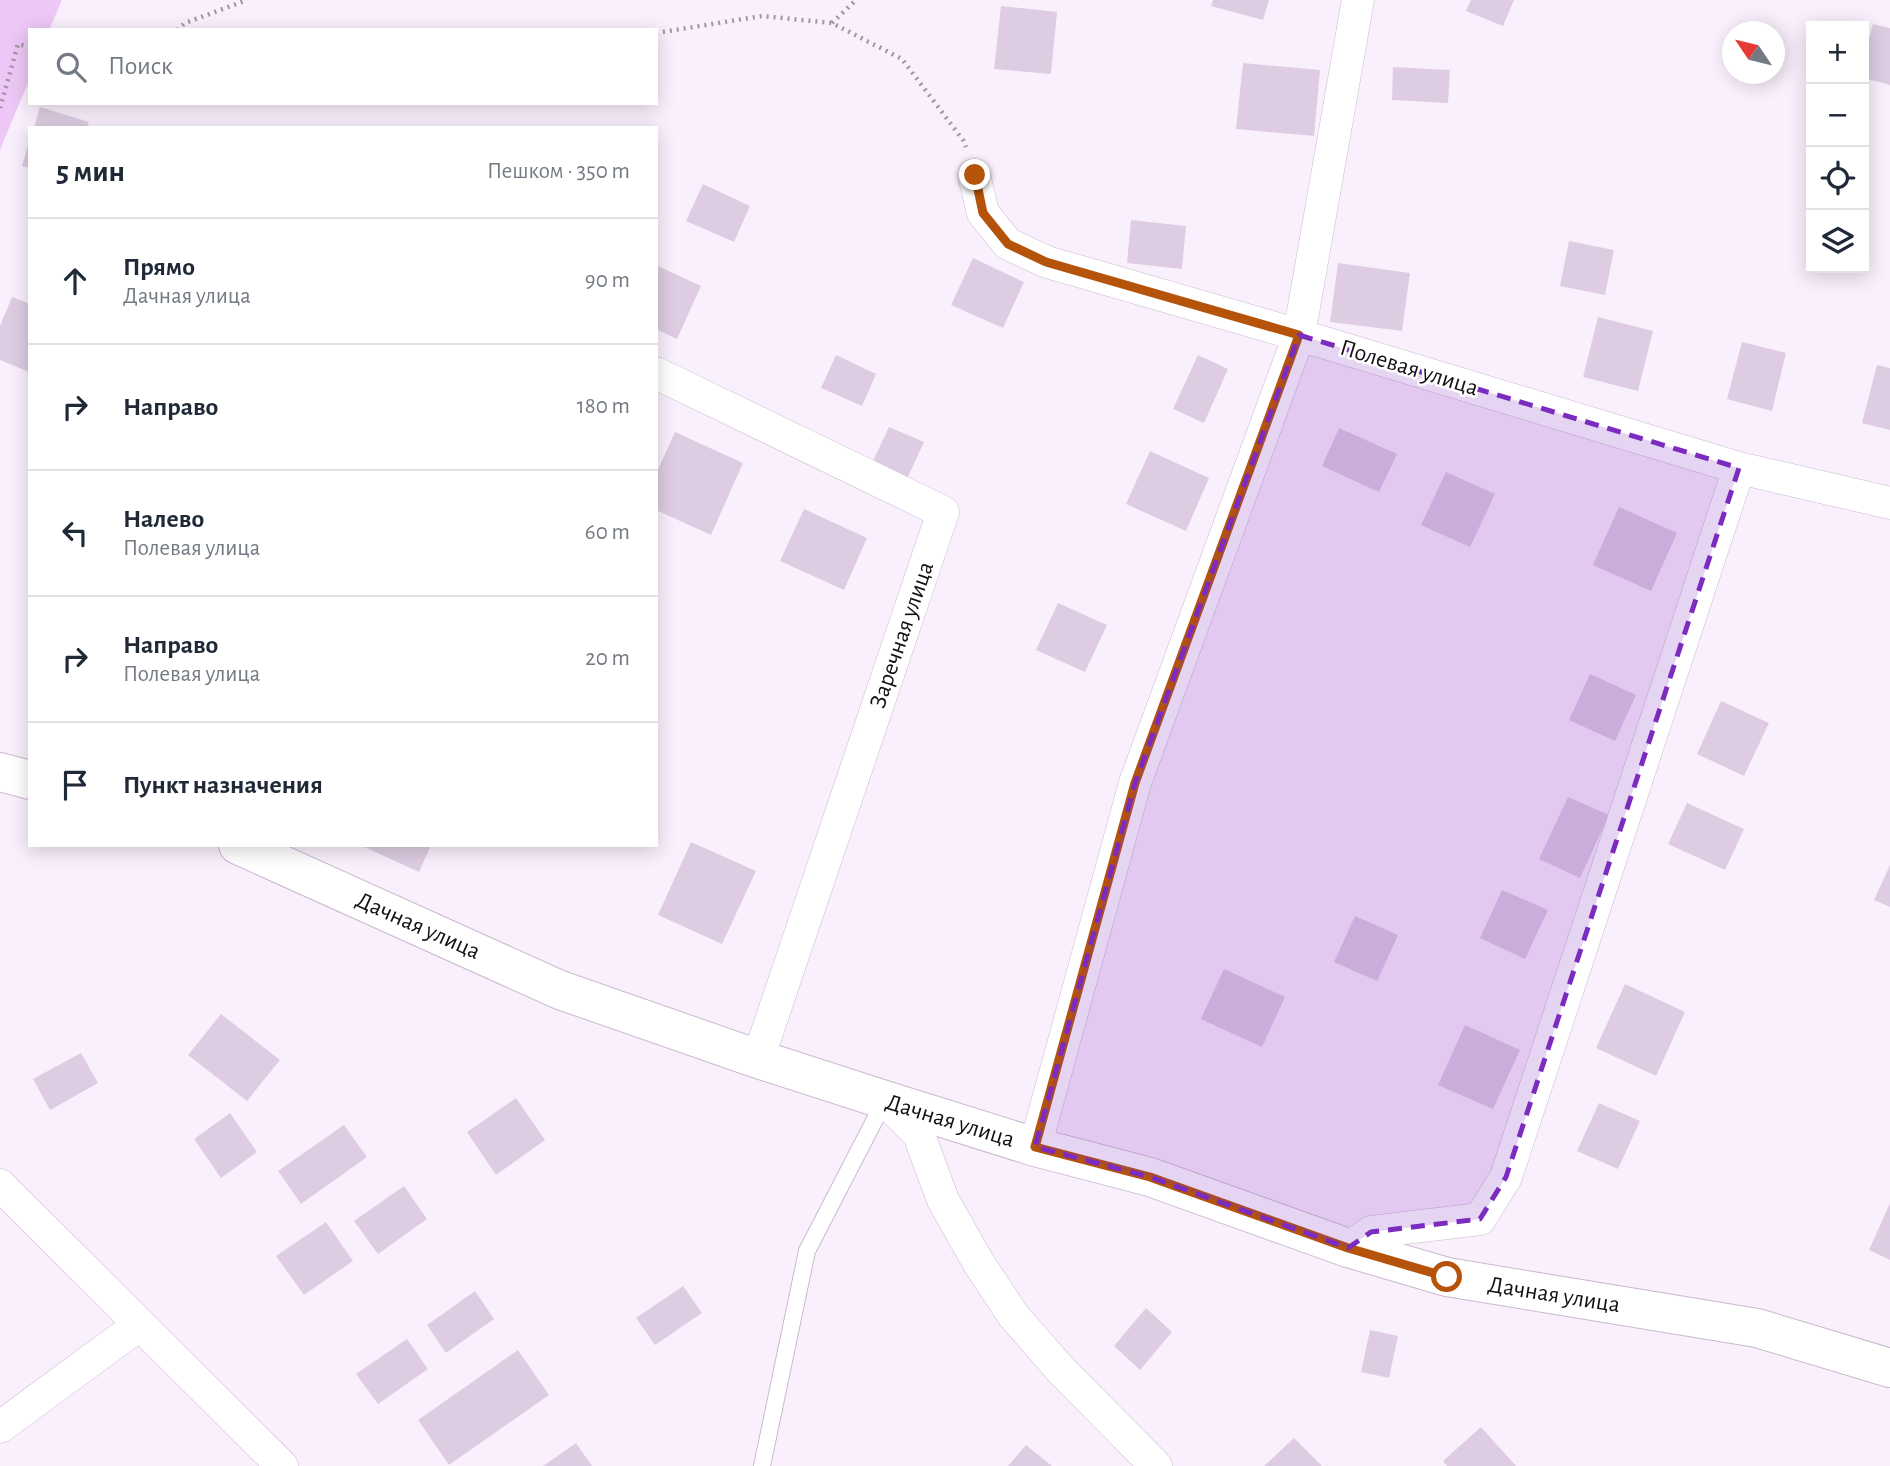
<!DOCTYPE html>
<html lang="ru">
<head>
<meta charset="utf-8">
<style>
	:root { --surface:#fff; --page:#f6f6f7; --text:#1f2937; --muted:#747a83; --line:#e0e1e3 }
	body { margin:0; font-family:"Alegreya Sans",sans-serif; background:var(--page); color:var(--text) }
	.controls { position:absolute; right:21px; top:21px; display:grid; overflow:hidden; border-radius:0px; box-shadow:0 4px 18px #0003 }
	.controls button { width:63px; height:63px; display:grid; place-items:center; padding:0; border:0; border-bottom:2px solid var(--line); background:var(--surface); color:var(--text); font:35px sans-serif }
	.compass { position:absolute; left:1722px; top:21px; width:63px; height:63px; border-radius:50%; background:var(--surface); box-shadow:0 4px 18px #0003; rotate:305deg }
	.stop { position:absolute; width:21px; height:21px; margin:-16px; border:5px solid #b45309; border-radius:50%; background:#fff }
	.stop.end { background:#b45309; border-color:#fff; box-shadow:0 2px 7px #0008 }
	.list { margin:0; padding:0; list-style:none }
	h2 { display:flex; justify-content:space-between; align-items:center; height:91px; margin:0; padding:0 28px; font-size:30px }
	h2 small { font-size:23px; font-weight:400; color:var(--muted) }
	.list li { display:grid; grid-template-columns:46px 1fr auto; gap:21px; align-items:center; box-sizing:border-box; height:126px; padding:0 28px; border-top:2px solid var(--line) }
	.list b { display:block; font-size:26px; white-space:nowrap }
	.list p { margin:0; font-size:23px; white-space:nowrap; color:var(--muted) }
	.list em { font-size:23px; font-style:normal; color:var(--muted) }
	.icon { flex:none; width:38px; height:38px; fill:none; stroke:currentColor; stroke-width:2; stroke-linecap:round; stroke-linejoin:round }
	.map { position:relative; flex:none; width:1890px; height:1466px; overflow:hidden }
	.search { position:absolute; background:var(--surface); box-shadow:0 4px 18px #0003; left:28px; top:28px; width:630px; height:77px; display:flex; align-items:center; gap:18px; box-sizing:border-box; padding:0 24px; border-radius:0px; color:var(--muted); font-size:26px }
	.panel { position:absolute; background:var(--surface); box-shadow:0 4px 18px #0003; left:28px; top:126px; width:630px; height:721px; border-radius:0px }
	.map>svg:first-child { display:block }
	.green { fill:#edc8f6 }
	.building { fill:#decde2 }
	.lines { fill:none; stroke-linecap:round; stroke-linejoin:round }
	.service-casing { stroke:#cab9ce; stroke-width:18 }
	.minor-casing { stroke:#cab9ce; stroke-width:33 }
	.tertiary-casing { stroke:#cab9ce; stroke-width:40 }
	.path { stroke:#9f96a1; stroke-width:4.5; stroke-dasharray:2 5; stroke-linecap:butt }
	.service { stroke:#fff; stroke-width:16 }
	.minor { stroke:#fff; stroke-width:32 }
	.tertiary { stroke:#fff; stroke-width:38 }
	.route { stroke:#b45309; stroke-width:9 }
	.marked { fill:#7b2cbf; fill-opacity:0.2; stroke:#7b2cbf; stroke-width:5; stroke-dasharray:14 9; stroke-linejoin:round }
	.labels { text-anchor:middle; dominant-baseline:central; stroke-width:5; stroke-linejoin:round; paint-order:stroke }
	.street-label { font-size:24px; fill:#150f16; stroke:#fff }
</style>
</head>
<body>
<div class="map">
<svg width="1890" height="1466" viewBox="0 0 1890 1466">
	<rect width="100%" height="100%" fill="#faf0fd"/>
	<path class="green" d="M0,0H62L49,30H30V78L0,150Z"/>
	<path class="building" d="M1213,0H1269L1263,20L1211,6Z
		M1471,0H1514L1503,26L1466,11Z
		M1001,6L1057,12L1051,74L994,69Z
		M1873,24L1890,28V85L1864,78V57Z
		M1243,63L1320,70L1314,136L1236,129Z
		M1393,67L1450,70L1448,103L1392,100Z
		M40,107L89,122L87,128H34Z
		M29,142H30V168L22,166Z
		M703,184L750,206L734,242L686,221Z
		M1131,220L1186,226L1182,269L1127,263Z
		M1569,241L1614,250L1605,295L1560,286Z
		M973,258L1024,282L1003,328L951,305Z
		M1338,263L1410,273L1402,331L1330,322Z
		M656,265L701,286L677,339L656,329Z
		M12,297L30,304L29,372L0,360V326Z
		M1598,317L1653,331L1638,391L1583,377Z
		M1742,342L1786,353L1772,411L1727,399Z
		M836,355L876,374L862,406L821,388Z
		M1198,355L1228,369L1204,423L1173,409Z
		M1877,365L1890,368V430L1862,423Z
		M889,427L924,442L907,479L872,463Z
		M1339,428L1397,454L1379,492L1322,466Z
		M675,432L743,463L711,535L656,510V474Z
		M1150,451L1209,478L1186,531L1126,504Z
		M1446,472L1495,494L1470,547L1421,525Z
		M1619,507L1677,533L1651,591L1593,565Z
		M804,509L867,538L844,590L780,561Z
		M1058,603L1107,625L1085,672L1036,650Z
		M1590,674L1636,695L1615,741L1569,720Z
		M1721,701L1769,723L1744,776L1697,754Z
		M1568,797L1609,815L1580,878L1539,859Z
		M1687,803L1744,829L1725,870L1668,844Z
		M691,842L756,871L722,944L658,915Z
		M360,845H431L419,872Z
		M1890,865V907L1874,900Z
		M1502,890L1548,910L1525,959L1480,938Z
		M1355,916L1398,935L1377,981L1334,962Z
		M1224,969L1285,997L1262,1047L1201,1019Z
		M1625,984L1685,1012L1656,1076L1596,1048Z
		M221,1014L280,1060L247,1101L188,1055Z
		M1465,1025L1520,1050L1493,1109L1438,1085Z
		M81,1053L98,1083L50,1110L33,1079Z
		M516,1098L545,1140L496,1175L467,1132Z
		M1599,1103L1640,1121L1618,1169L1577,1151Z
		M230,1113L257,1152L221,1178L194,1139Z
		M344,1125L367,1157L301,1204L278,1171Z
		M404,1186L427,1219L378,1254L354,1221Z
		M1890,1203V1260L1869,1250Z
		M326,1222L353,1261L304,1295L276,1256Z
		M683,1286L702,1313L655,1345L636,1318Z
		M475,1291L494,1319L446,1353L427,1325Z
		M1146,1308L1172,1332L1140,1370L1114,1346Z
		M1370,1330L1398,1336L1389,1378L1361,1372Z
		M407,1339L428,1369L378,1404L356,1374Z
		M518,1350L549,1395L449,1465L418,1420Z
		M1481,1427L1516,1466H1447L1443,1461Z
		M1294,1438L1322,1466H1264Z
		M576,1443L592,1466H543Z
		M1026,1445L1052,1466H1008Z"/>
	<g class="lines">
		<g class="service-casing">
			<path id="service" d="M762,1466L807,1251L885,1100"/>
		</g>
		<g class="minor-casing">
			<path id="minor" d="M974,175L983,213L1008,244L1047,262L1299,335L1739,468L1890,503
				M656,373L943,512L758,1059
				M885,1100L919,1135L943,1200L978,1262L1013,1315L1060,1369L1156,1466
				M1035,1147L1135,783L1299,335L1358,0
				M0,1185L282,1466
				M1348,1248L1371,1232L1480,1219L1506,1177L1739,468
				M0,1427L139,1325"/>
		</g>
		<g class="tertiary-casing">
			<path id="tertiary" d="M0,772L30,780
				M238,845L560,990L758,1059L885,1100L1035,1147L1150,1177L1348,1248L1447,1277L1757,1328L1890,1368"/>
		</g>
		<path class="path" d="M832,23L856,0
			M177,30L185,23L247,0
			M656,33L762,16L832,23L902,59L963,140L966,147
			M0,108L18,44L30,47"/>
		<use href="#service" class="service"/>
		<use href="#minor" class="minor"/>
		<use href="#tertiary" class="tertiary"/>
	</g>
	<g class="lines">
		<path class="route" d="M975,175L983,213L1008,244L1046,262L1299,335L1135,783L1035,1147L1150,1177L1348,1248L1447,1277"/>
	</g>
	<path class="marked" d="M1299,335L1739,468L1506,1177L1480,1219L1371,1232L1348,1248L1150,1177L1035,1147L1135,783Z"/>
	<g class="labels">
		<g class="street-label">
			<text transform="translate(1409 368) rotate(17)">Полевая улица</text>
			<text transform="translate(902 635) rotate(-71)">Заречная улица</text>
			<text transform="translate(418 926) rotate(24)">Дачная улица</text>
			<text transform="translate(950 1121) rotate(17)">Дачная улица</text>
			<text transform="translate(1554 1295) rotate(9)">Дачная улица</text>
		</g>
	</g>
</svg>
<div class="controls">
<button>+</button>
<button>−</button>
<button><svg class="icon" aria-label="locate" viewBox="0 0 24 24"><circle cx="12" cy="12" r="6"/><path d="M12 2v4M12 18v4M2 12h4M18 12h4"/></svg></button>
<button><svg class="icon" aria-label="layers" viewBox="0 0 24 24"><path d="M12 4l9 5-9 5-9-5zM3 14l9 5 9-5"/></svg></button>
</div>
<svg class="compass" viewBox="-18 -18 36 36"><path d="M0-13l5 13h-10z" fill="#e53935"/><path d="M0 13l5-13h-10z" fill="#747a83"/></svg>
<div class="stop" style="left:1447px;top:1277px"></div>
<div class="stop end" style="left:975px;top:175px"></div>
<div class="search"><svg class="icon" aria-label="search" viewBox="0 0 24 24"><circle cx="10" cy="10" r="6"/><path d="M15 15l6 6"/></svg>Поиск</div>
<section class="panel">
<h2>5 мин<small>Пешком · 350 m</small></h2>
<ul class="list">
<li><svg class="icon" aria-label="ahead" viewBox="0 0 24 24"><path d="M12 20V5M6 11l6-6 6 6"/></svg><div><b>Прямо</b><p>Дачная улица</p></div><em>90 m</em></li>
<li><svg class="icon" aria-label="right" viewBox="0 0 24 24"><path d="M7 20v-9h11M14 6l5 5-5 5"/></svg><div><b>Направо</b></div><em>180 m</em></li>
<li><svg class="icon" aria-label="left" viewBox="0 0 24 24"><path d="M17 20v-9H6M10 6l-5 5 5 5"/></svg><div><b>Налево</b><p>Полевая улица</p></div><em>60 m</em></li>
<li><svg class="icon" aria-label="right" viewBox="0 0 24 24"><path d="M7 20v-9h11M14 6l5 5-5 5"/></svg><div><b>Направо</b><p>Полевая улица</p></div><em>20 m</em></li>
<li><svg class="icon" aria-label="arrive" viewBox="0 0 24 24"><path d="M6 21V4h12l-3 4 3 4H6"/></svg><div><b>Пункт назначения</b></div></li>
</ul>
</section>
</div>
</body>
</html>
